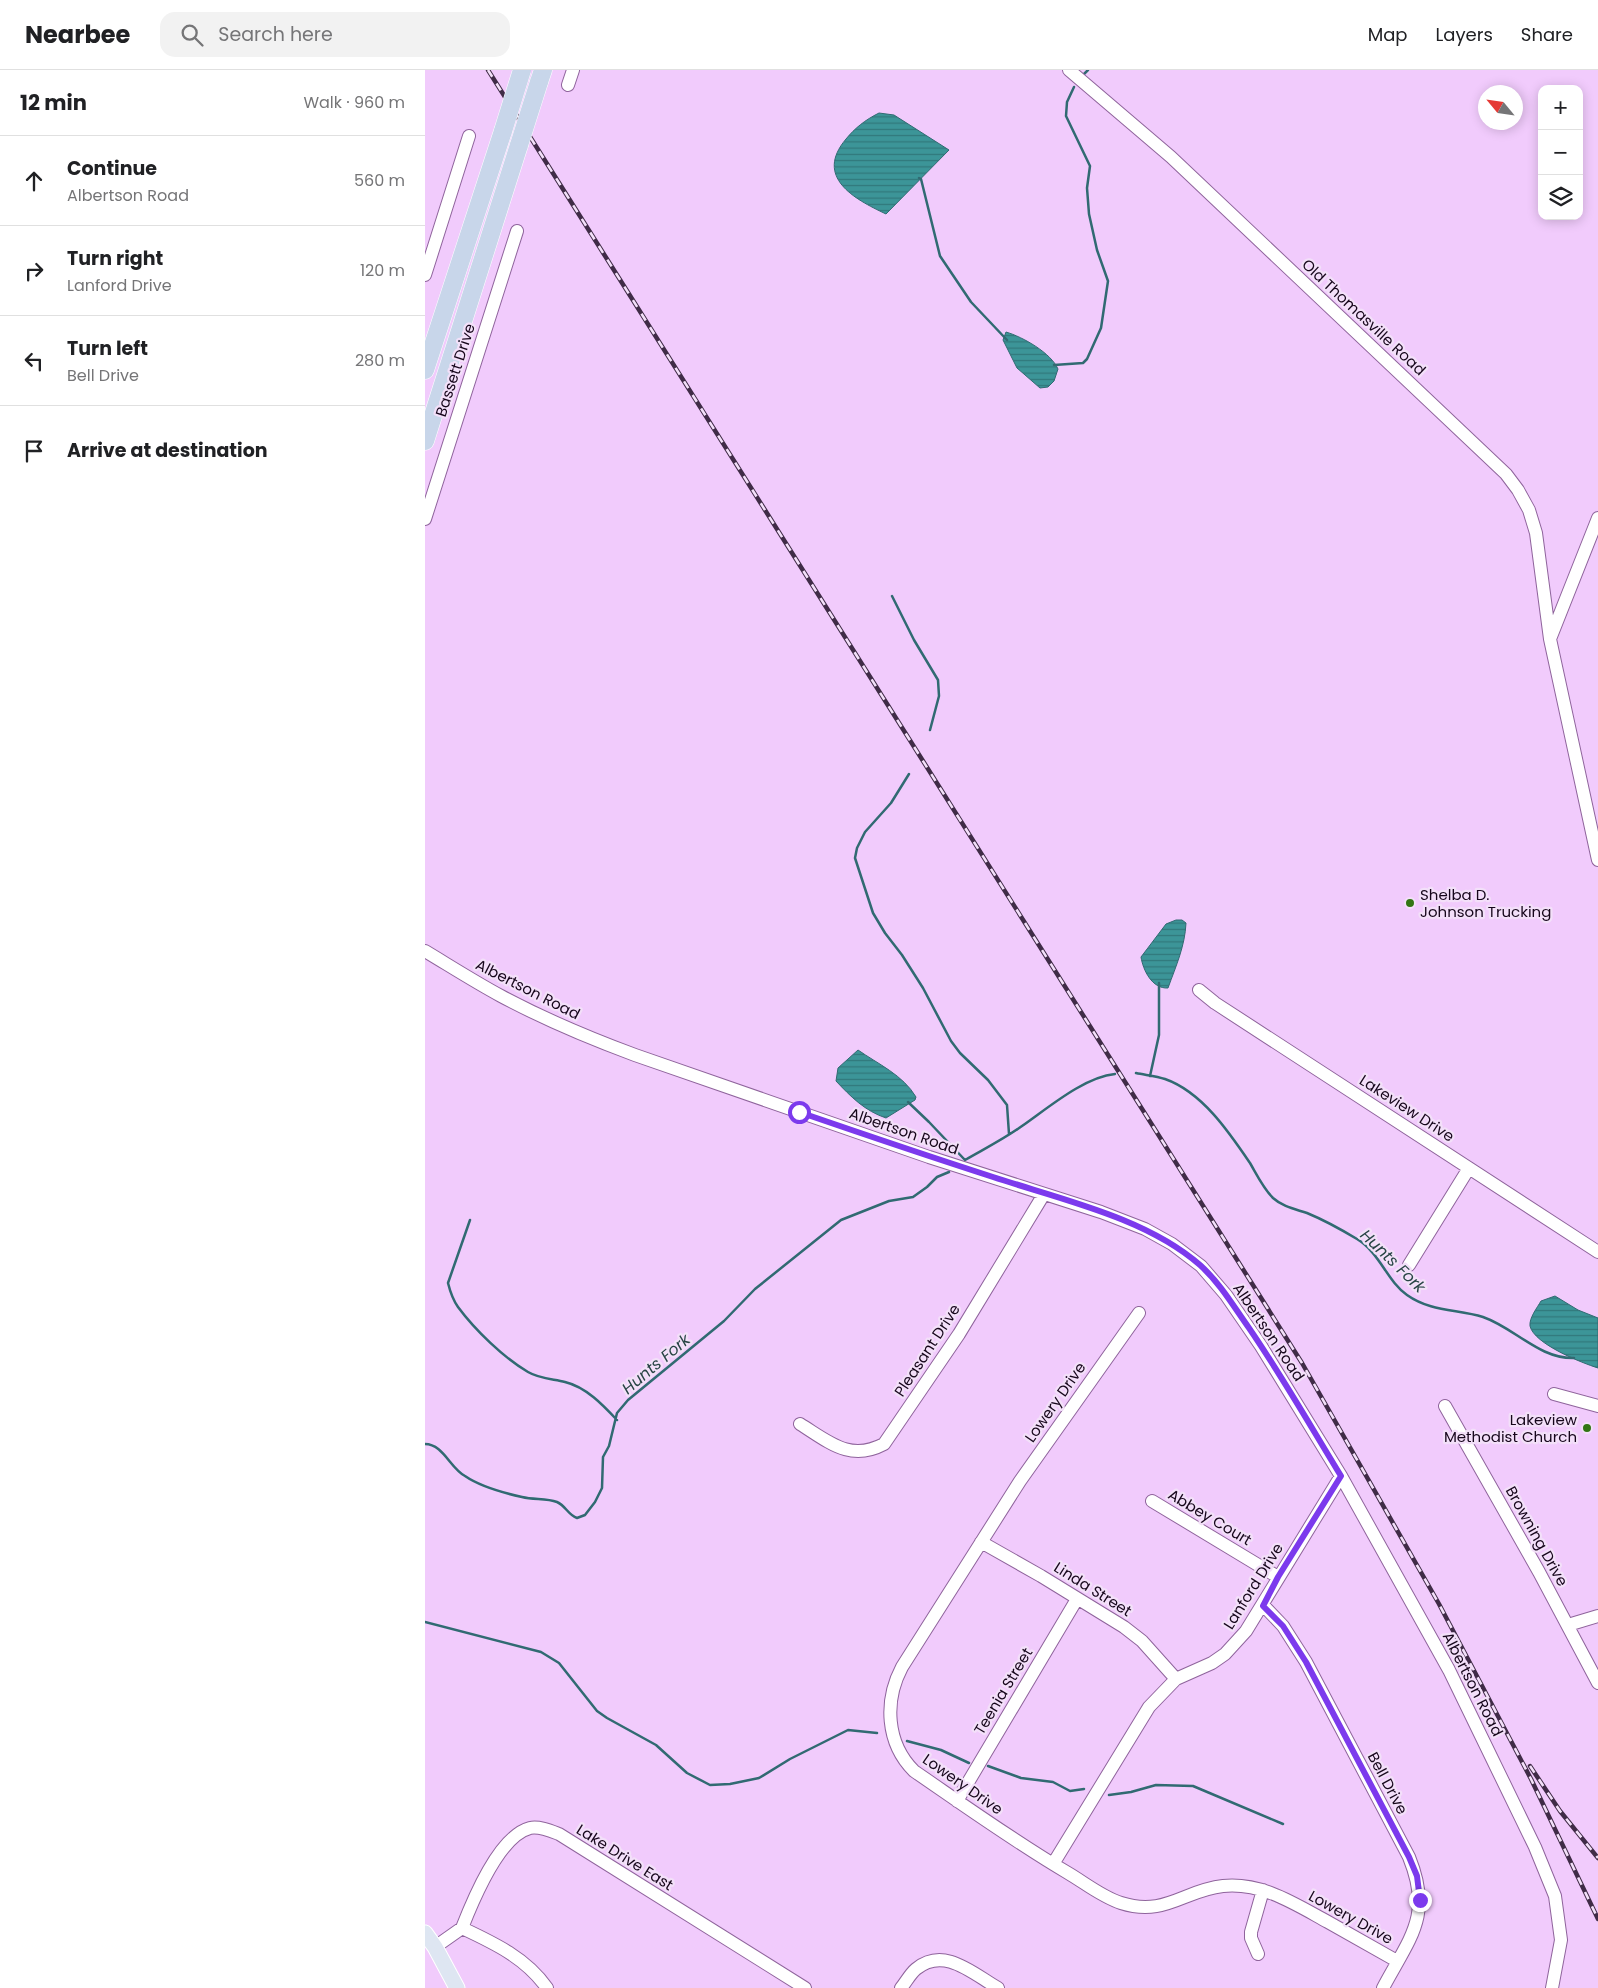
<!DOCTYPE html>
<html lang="en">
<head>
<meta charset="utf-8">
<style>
	:root { --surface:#fff; --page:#f2f2f2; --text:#202124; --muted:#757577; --line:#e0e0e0 }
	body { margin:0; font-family:Poppins,sans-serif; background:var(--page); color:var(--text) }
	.controls { position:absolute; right:15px; top:15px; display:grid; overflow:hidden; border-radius:10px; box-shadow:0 2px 12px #0003 }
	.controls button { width:45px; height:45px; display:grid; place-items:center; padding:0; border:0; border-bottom:1px solid var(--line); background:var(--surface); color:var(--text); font:25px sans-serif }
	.compass { position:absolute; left:1053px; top:15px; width:45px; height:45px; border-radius:50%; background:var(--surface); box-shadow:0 2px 12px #0003; rotate:299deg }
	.stop { position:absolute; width:15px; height:15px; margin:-11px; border:4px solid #7c3aed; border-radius:50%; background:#fff }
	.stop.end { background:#7c3aed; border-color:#fff; box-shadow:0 1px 5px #0008 }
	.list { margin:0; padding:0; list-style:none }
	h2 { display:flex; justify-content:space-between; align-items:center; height:65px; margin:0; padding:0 20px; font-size:21px }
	h2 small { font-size:16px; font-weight:400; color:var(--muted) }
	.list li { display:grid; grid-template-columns:32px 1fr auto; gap:15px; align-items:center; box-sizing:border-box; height:90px; padding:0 20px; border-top:1px solid var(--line) }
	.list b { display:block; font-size:19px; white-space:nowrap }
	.list p { margin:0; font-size:16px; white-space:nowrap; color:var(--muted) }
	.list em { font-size:16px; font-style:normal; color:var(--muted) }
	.icon { flex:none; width:28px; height:28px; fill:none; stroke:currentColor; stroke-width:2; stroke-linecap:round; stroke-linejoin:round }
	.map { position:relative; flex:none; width:1173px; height:1918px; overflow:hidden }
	header { display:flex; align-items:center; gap:30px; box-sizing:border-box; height:70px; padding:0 25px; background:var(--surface); border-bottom:1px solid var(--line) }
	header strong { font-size:24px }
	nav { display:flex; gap:28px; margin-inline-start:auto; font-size:18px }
	.search { width:350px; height:45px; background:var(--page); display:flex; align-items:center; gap:12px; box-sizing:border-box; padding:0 18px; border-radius:15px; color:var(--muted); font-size:19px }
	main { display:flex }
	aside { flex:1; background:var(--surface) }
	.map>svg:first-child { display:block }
	.water { fill:url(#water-rules); stroke:#316a72 }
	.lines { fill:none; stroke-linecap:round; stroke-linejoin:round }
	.stream { stroke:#316a72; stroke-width:2.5 }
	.minor-casing { stroke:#8f649c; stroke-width:14 }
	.major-casing { stroke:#fff; stroke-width:17 }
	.highway-casing { stroke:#fff; stroke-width:19 }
	.minor { stroke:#fff; stroke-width:12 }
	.major { stroke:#dee6f2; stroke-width:15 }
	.highway { stroke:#c8d6ea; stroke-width:18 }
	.rail-casing { stroke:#402c47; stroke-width:4.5 }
	.rail { stroke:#f3e0f9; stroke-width:2.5; stroke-dasharray:8; stroke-linecap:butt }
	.highway-bridge-casing { stroke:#fff; stroke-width:19; stroke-linecap:butt }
	.highway-bridge { stroke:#c8d6ea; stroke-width:18 }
	.route { stroke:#7c3aed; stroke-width:6 }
	.poi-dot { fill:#327513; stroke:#f3e0f9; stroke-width:2 }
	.labels { text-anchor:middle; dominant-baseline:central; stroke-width:4.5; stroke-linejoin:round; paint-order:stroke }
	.street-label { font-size:15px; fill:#16061b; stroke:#f3e0f9 }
	.poi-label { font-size:15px; fill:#16061b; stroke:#f3e0f9; text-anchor:start }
	.water-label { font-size:16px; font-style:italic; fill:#284445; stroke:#f3e0f9 }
</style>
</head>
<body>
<header>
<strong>Nearbee</strong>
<div class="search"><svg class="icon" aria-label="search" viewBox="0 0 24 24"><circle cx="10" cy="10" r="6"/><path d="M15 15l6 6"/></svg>Search here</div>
<nav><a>Map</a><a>Layers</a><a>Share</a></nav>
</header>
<main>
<aside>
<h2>12 min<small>Walk · 960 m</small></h2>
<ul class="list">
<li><svg class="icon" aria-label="ahead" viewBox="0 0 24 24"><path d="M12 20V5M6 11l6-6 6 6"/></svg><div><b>Continue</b><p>Albertson Road</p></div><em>560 m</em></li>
<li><svg class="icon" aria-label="right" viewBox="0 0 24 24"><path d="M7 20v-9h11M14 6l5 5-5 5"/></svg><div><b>Turn right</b><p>Lanford Drive</p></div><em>120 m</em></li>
<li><svg class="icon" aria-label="left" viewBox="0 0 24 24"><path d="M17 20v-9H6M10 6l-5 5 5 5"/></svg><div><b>Turn left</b><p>Bell Drive</p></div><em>280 m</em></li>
<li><svg class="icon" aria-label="arrive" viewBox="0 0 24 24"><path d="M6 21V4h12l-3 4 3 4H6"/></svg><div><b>Arrive at destination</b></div></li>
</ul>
</aside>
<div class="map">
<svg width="1173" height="1918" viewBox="0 0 1173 1918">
	<defs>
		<pattern id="water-rules" width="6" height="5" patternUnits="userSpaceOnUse" patternTransform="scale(1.25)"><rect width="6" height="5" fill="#3c9598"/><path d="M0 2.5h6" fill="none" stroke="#31787b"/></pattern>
	</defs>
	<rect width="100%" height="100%" fill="#f1cbfc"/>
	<path class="water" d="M454,43L469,45L524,80L461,144C429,129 389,107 421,69C430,58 440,50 454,43Z
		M581,262C598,267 626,283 633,299L629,311L623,317L615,318L592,298L578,270Z
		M751,850H757L761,853C760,876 751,896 743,918C727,919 718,900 716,887L741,854Z
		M433,980C453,994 478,1005 491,1027L490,1030L461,1048C440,1041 426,1027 411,1011L413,998Z
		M1130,1226L1153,1240L1173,1248V1298C1157,1293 1109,1274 1105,1256C1104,1248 1112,1238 1116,1231Z"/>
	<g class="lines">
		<path class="stream" d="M658,5L663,0
			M494,108L496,109L515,186L546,232L582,270
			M629,295L658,293L662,289L676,258L683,211L672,180L664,144L662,118L665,96L641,46L642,32L649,17
			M467,526L489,570L513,610L514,626L505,660
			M484,704L466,733L440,762L432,778L430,788L448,843L460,863L477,885L498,918L526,971L535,983L563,1010L582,1035L584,1064
			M711,1003C720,1005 731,1006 740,1009C777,1022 804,1062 825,1093C832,1105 838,1118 848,1128C858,1137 870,1139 882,1143C899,1150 917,1160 932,1169C955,1183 962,1211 982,1225C1006,1242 1032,1239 1058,1247C1090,1258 1114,1289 1149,1288
			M725,1006L734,965V913
			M483,1032L504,1052L540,1090C559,1079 579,1069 597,1056C623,1038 659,1007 690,1004
			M45,1150L23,1213C25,1221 28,1230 33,1237C50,1260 79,1288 103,1302C115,1309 128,1309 140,1312C161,1317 178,1335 192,1350
			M0,1374C18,1374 25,1398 40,1406C56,1417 79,1423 97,1427C109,1430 121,1428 132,1432C141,1436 143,1445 152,1448L160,1445L170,1432L177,1418L178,1387L184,1376L192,1343L203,1330L299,1251L330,1219L416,1150L464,1131L488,1127L502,1117L512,1107L524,1102
			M0,1552L116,1582L134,1593L172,1641L182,1648L231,1675L262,1703L285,1715L305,1714L334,1708L365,1689L423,1660L452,1663
			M482,1671L516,1680L544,1693
			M563,1696L596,1708L628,1712L645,1721L659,1719
			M684,1725L706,1722L731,1715L768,1716L858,1754"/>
		<g class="minor-casing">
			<path id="minor" d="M644,0L746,87L1081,404L1093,420L1104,440L1111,463L1125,569L1173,790
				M143,15L148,0
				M0,205L44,66
				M0,449L92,161
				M1125,569L1173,448
				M0,881C25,896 50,912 76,926C119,949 164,968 210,985L504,1087L676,1142L720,1159L747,1174L776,1196L801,1225L836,1276L916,1406L1024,1600L1110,1777L1130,1826L1136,1870L1127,1918
				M774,920L790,933L1173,1182
				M984,1195L1044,1098
				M714,1243L595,1411L477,1597C459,1631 461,1673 489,1701C540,1736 590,1772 643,1803C660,1813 677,1827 696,1833C740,1847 759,1820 798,1816C837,1812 870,1834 903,1852C926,1865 949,1878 972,1891
				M1129,1324L1173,1336
				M1020,1336L1114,1502L1173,1613
				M375,1354C404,1372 425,1392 459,1374L534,1264L619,1124
				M727,1431L853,1507
				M556,1472L616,1506L699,1557L717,1571L751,1609
				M838,1535L858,1556L881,1592L984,1787C1008,1846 985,1867 958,1918
				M1143,1555L1173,1546
				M532,1731L652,1529
				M628,1794L724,1637L751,1609L787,1593L800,1584L821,1561L916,1406
				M37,1858C48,1830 74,1766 105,1758C114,1756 126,1761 134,1764L380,1918
				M10,1877L37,1858C69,1873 101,1888 122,1918
				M833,1884L826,1868V1862L838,1820
				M476,1918C481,1912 485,1904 491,1899C519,1876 547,1903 573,1918"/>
		</g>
		<g class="major-casing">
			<path id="major" d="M0,1863L10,1877L32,1918"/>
		</g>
		<g class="highway-casing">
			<path id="highway" d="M114,12L118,0
				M0,300L78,61
				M0,371L94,75"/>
		</g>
		<use href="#minor" class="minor"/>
		<use href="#major" class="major"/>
		<use href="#highway" class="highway"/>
		<g class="rail-casing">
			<path id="rail" d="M63,0L877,1293L1014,1534L1106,1709L1173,1849
				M1105,1696L1135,1741L1173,1788"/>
		</g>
		<use href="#rail" class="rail"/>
		<g class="highway-bridge-casing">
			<path id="highway-bridge" d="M78,61L97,0
				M94,75L114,12"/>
		</g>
		<use href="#highway-bridge" class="highway-bridge"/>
	</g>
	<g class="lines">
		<path class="route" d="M374,1042C438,1064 503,1086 568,1107C635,1129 722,1148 775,1195C795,1213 809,1237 824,1258C857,1306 886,1357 916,1406L853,1507L838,1536L858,1556L881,1592L984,1787L992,1806L995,1830"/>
	</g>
	<g class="poi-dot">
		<circle cx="985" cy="833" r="5"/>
		<circle cx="1162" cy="1358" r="5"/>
	</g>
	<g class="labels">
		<g class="street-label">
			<text transform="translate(939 247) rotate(43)">Old Thomasville Road</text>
			<text transform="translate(30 300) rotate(-72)">Bassett Drive</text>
			<text transform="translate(103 919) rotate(27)">Albertson Road</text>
			<text transform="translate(982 1038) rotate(33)">Lakeview Drive</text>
			<text transform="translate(479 1061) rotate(19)">Albertson Road</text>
			<text transform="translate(844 1262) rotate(56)">Albertson Road</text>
			<text transform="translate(502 1280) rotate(-57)">Pleasant Drive</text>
			<text transform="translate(630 1332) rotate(-55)">Lowery Drive</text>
			<text transform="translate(785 1447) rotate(31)">Abbey Court</text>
			<text transform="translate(1112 1466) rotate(61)">Browning Drive</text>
			<text transform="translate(828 1516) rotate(-58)">Lanford Drive</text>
			<text transform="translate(668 1519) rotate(32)">Linda Street</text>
			<text transform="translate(1048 1614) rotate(63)">Albertson Road</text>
			<text transform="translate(578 1621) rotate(-59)">Teenia Street</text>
			<text transform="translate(963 1713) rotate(62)">Bell Drive</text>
			<text transform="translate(538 1714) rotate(35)">Lowery Drive</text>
			<text transform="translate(200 1787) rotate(32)">Lake Drive East</text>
			<text transform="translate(926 1847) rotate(29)">Lowery Drive</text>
		</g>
		<g class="poi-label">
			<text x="995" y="824">Shelba D.<tspan x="995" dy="17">Johnson Trucking</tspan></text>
			<text x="1152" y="1349" text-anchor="end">Lakeview<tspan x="1152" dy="17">Methodist Church</tspan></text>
		</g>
		<g class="water-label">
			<text transform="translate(968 1191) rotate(44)">Hunts Fork</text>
			<text transform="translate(231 1294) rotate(-40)">Hunts Fork</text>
		</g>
	</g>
</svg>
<div class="controls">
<button>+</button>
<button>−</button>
<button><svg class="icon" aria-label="layers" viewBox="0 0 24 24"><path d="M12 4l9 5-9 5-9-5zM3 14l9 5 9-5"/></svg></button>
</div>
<svg class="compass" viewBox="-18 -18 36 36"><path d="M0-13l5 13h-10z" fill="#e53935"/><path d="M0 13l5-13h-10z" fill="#757577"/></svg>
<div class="stop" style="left:374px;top:1042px"></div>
<div class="stop end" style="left:995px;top:1830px"></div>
</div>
</main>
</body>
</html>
